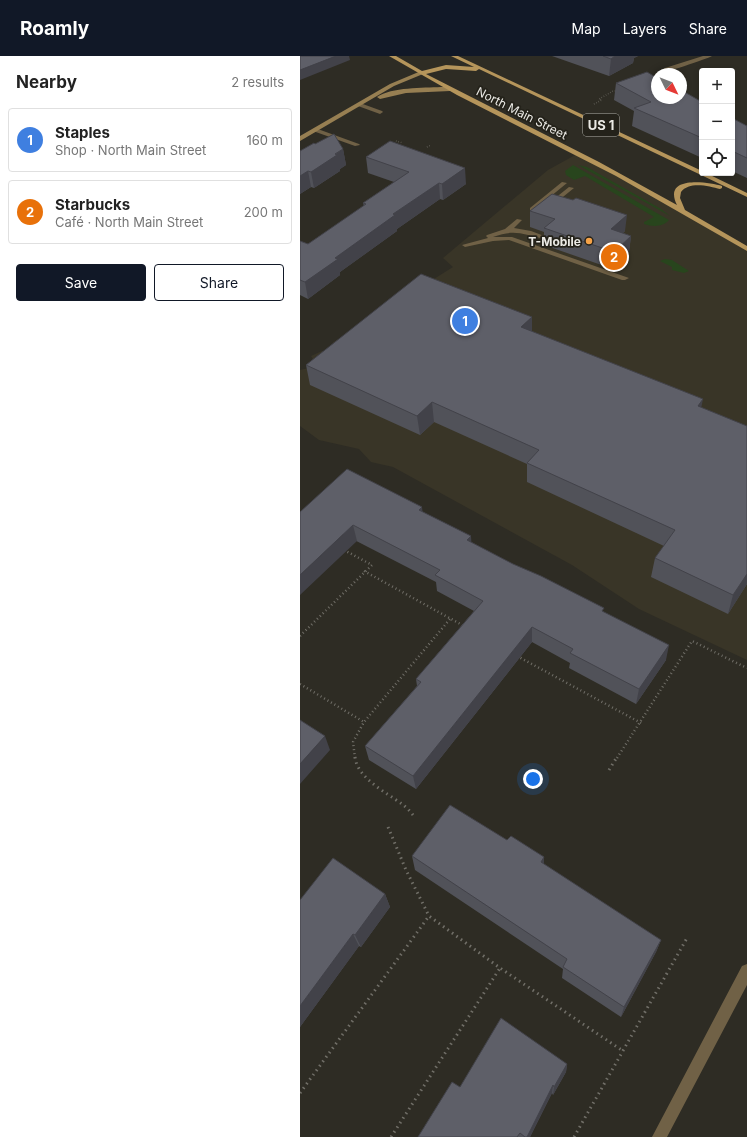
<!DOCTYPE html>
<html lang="en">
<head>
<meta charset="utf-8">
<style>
	:root { --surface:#fff; --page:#f6f6f6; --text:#222; --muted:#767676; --line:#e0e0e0; --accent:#111827 }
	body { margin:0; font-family:Inter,sans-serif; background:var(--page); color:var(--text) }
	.controls { position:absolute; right:12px; top:12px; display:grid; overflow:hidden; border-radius:4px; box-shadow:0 2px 6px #0003 }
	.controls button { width:36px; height:36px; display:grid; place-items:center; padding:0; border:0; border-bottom:1px solid var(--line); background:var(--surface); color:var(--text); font:20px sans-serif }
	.compass { position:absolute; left:351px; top:12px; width:36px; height:36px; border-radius:50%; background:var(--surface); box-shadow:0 2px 6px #0003; rotate:133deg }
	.you { position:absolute; left:233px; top:723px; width:14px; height:14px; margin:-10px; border:3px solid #fff; border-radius:50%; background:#1a73e8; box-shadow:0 0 0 6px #1a73e833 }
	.badge { display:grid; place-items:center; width:26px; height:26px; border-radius:50%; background:var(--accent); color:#fff; font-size:13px; font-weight:700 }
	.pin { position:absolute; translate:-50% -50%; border:2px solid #fff; box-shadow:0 1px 4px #0006 }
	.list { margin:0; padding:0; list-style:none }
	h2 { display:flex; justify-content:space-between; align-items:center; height:52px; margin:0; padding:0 16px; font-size:17px }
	h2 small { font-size:13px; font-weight:400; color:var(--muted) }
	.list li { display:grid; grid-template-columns:26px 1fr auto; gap:12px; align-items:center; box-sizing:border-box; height:64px; margin:0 8px 8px; padding:0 8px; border:1px solid var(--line); border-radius:4px }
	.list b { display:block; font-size:15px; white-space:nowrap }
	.list p { margin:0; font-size:13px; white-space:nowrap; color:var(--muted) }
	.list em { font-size:13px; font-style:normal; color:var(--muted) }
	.actions { display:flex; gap:8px; padding:12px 16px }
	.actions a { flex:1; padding:9px 0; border:1px solid var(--accent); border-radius:4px; text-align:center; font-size:14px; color:var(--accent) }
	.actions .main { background:var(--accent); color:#fff }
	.icon { flex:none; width:22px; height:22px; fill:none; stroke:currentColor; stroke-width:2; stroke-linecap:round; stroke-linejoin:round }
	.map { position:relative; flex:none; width:447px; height:1081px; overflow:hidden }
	header { display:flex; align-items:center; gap:24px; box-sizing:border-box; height:56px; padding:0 20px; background:var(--accent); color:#fff }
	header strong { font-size:19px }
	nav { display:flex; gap:22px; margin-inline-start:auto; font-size:14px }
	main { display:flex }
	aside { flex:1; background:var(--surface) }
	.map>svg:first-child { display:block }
	.built { fill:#393527 }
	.green { fill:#28451d }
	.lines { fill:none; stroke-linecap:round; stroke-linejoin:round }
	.path-far2 { stroke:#716f68; stroke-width:1.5; stroke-dasharray:0.5 2; stroke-linecap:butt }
	.path-far1 { stroke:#716f68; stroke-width:2.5; stroke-dasharray:1 3; stroke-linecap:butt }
	.path { stroke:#716f68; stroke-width:3; stroke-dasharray:1.5 4; stroke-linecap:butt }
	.lane { fill:#706146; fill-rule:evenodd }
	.street { fill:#706146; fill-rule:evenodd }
	.secondary { fill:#977f52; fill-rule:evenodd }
	.primary { fill:#b5955b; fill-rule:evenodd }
	.wall { fill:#515259 }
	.shaded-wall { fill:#424249 }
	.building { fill:#5e5f68; stroke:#424249 }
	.poi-dot { fill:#f6a247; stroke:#24221a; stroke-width:1.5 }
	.labels { text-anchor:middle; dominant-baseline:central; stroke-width:3.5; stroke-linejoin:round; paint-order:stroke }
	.far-street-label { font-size:12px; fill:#ebeae5; stroke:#24221a }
	.far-poi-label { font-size:12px; font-weight:bold; fill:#ebeae5; stroke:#24221a; text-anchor:end }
	.shield { fill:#24221a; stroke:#afaea8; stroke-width:1 }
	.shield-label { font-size:13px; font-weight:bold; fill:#ebeae5 }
</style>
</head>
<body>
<header>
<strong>Roamly</strong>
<nav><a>Map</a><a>Layers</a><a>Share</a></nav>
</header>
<main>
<aside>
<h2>Nearby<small>2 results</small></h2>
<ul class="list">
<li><span class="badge" style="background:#3f7fe0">1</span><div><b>Staples</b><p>Shop · North Main Street</p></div><em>160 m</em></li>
<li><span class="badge" style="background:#e8710a">2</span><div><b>Starbucks</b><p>Café · North Main Street</p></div><em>200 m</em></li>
</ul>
<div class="actions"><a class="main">Save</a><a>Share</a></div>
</aside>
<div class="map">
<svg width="447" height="1081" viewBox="0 0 447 1081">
	<rect width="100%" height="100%" fill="#2e2c24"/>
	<path class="built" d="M277,98L370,149L447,195V604L339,553L272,509L93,411L71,406L59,393L19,384L0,370V314L9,312L22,318L11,300L22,295H32L33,286L74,267L102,243L153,211L143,202L248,114Z"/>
	<path class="green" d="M273,109L369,164C363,171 353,171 344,168V166L354,161L285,120L274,124L266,119L265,115Z
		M278,109L287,111L361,153L370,160Z
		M365,203L372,204L389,215L384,217L372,214V211L360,205Z"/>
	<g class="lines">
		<path class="path-far2" d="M294,48L302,44L299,43L313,35H318
			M96,85L103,87
			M127,91L131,89"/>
		<path class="path-far1" d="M64,515L164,570
			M0,580L72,509L44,494
			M217,600L341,667
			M0,628L64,666
			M55,702L53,686L64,666L150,563
			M317,702L392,585L447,612"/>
		<path class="path" d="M55,701C57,722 87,737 102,748C106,751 110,755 113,759
			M309,714L317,701
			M88,771L106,814L129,860L200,912L323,995
			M0,1037L129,860
			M91,1081L200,912
			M274,1081L387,882"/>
		<path class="lane" d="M60,47L82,55L83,56L80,58L58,50L57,49Z
			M15,72L59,88L60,89L55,90L13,75L12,74Z
			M262,126L267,127L234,154H230V152Z
			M269,131L274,132L253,149H249V147Z
			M217,163L222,164L214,172L231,175L247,181L244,183C223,178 214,173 193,181H212L329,222L325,224H322L209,184L193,185L165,191L162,189L188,182L186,180L187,179L205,173Z"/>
		<path class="street" d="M403,0H412C407,3 361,18 357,18V19L355,18L365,12Z
			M447,908V929L367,1081H352L442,910Z"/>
		<path class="secondary" d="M121,15L124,17L123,18L94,30L0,85V80L90,28Z
			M141,31H150L153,33L150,35L106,37L80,43L77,41C92,31 123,32 141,31Z"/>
		<path class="primary" d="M89,0H96L122,15L146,9L174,11L151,0H158L402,115V117H406L447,137V141L445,140L179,13L176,15L146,13L126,18L299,106L377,149C362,119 408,126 422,130V132L420,133C409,130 389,125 381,136L380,142L385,154L447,190V195L316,120L157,39Z"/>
	</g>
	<path class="wall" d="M252,0H338L334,2L333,7L309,20Z
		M316,27L402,46V102L332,70L334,55L314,44Z
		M432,62L447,70V122L432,115Z
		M15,88L43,93L46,109L40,113V115L14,132L11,131L0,138V95Z
		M66,101L166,128L143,144L140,143L97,173V175L40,216V219L8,243L0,239V185L8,188L64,150L63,147L94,126L68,117Z
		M273,144L325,175L323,177L331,180L329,196L313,213L244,189V176L230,171V155Z
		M232,276L401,352L447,528L428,558L351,521L355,502L364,490L227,426V408L134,366L120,379L10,329L6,309Z
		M0,456H123L171,486L303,556L366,604L336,648L269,612L270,607L232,586L116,733L69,704L65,690L117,630L116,623L174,555L137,535L136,526Z
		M207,784L244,801V809L361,884L356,896L321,961L262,922L263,913L115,814L112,800Z
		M85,838L90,851L61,891L59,890L0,971V844Z
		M267,1008L266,1016L253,1039L252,1037L230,1081H118L160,1031Z"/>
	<path class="shaded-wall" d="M36,0H49L50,4L0,24V14Z
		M315,0H338L334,2L333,7L309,20L311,3Z
		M43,93L46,109L40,113V115L14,132L11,116Z
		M165,112L166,128L143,144L142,128Z
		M8,115L11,131L0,138V120Z
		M139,127L140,143L97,173V175L40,216V219L8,243L5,226L35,202L93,158Z
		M327,159L325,175L310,190L311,173Z
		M331,180L329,196L313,213L314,196Z
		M232,261V281L221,271Z
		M403,343L399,363L398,350Z
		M132,346L134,366L120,379L117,360Z
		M122,451L124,467L119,454Z
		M53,469L57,485L0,539V519Z
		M171,480L172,496L167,484Z
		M447,518V528L428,558L433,539Z
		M232,571V586L116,733L113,720Z
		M369,589L366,604L336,648L339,633Z
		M25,680L30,694L0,728V708Z
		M244,801V815L241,806Z
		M85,838L90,851L61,891L55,879Z
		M53,878L59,890L0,971V950Z
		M361,884L356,896L321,961L324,951Z
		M267,1008L266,1016L253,1039L254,1031Z
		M253,1029L252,1037L230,1081H227Z"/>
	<path class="building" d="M0,0H36L0,14Z
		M303,0H315L311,3Z
		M347,16L357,22V42H381V34L402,46V82L334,52L351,46L316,27Z
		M432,62L447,70V102L432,95Z
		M34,78L43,93L35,98L37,99L11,116L8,115L0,120V95L14,87L15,88Z
		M90,85L165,112L142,128L139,127L93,158L95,159L35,202L38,203L5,226L0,224V185L8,188L66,148L63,147L109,116L66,101Z
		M252,138L273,144L276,142L327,159L311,173L331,180L314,196L244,172L255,163L230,155Z
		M121,218L232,261L221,271L403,343L398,350L447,370V518L433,539L355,502L375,474L227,407L239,394L132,346L117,360L6,309Z
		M47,413L122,451L119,454L171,480L167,484L213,508L241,520L304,552L302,555L369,589L339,633L270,597L273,593L232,571L113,720L65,690L121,626L116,623L183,545L135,519L140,514L53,469L0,519V456Z
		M0,664L25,680L0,708Z
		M150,749L207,784L211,780L244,801L241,806L361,884L324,951L263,911L267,903L112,800Z
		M33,802L85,838L55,879L53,878L0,950V844Z
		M201,962L267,1008L254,1031L253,1029L227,1081H225L220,1077L217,1081H118L152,1026L160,1031Z"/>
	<circle class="poi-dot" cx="289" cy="185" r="4"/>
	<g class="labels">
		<g class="far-street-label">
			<text transform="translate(222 57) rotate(27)">North Main Street</text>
		</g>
		<g class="far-poi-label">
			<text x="281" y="185">T-Mobile</text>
		</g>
		<rect class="shield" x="283" y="58" width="36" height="22" rx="3"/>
		<g class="shield-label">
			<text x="301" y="69">US 1</text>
		</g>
	</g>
</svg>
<div class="controls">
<button>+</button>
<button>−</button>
<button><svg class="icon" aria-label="locate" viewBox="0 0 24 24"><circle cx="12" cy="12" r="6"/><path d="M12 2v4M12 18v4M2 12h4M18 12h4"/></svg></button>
</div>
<svg class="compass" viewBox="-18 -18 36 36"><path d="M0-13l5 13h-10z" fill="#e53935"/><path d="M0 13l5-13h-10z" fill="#767676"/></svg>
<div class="you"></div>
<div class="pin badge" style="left:165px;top:265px;background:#3f7fe0">1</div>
<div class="pin badge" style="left:314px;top:201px;background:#e8710a">2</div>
</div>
</main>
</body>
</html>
